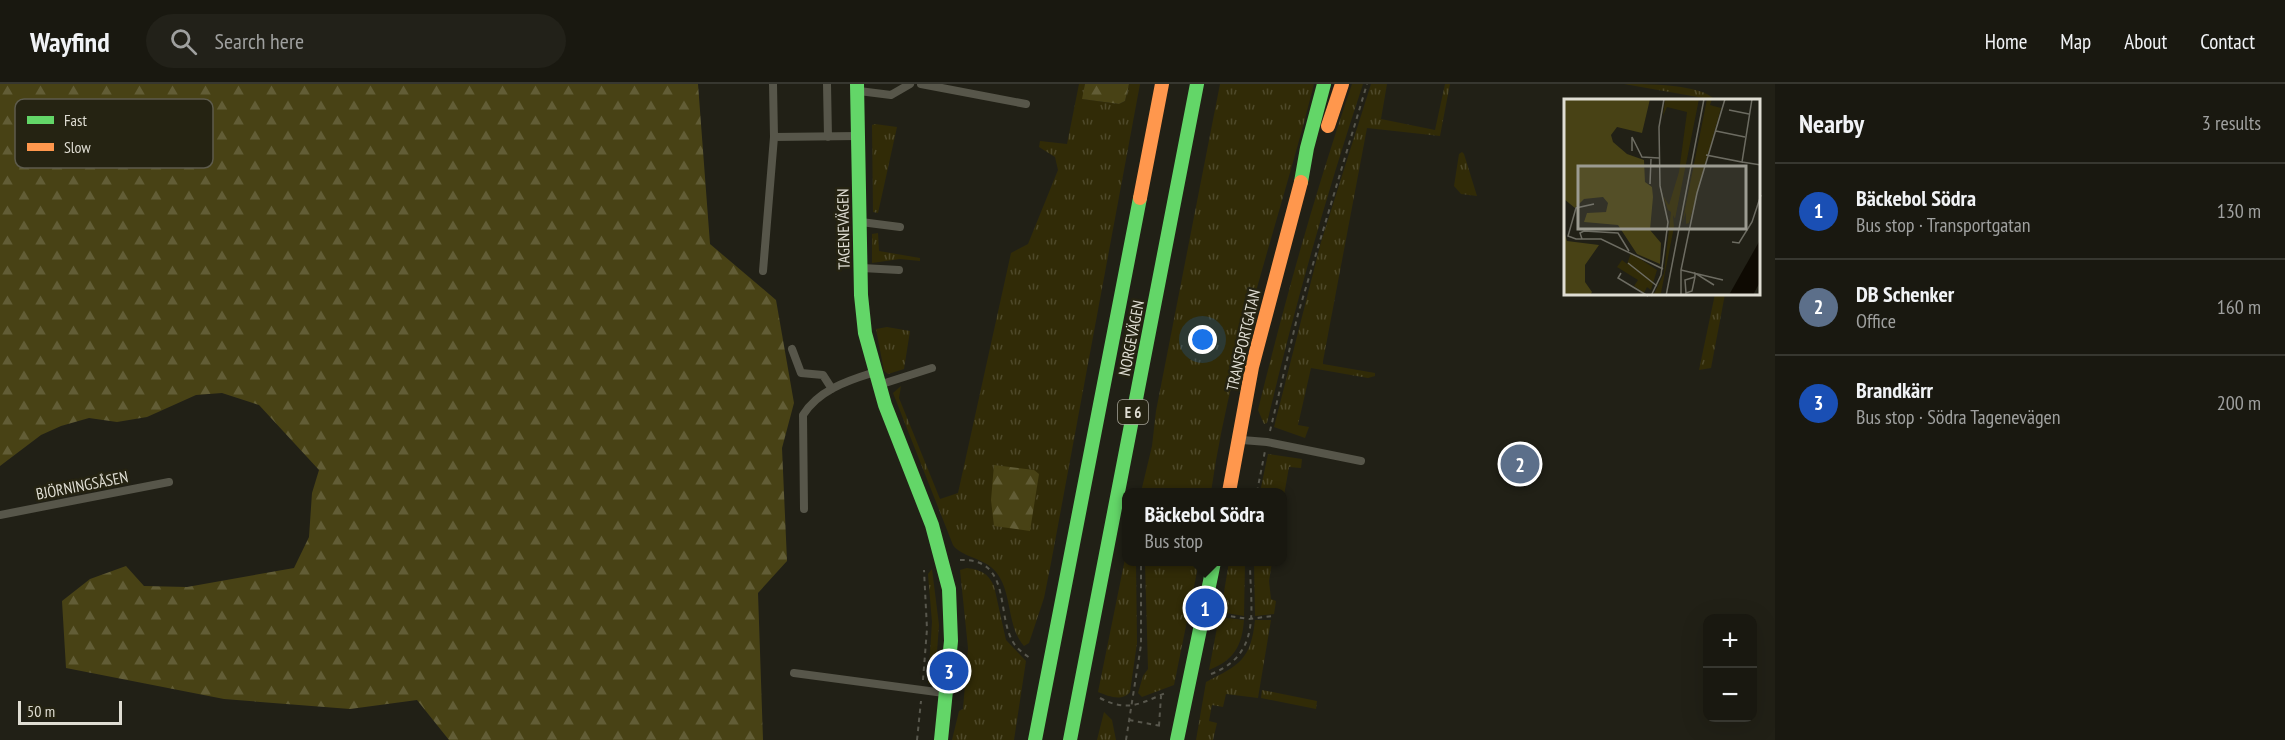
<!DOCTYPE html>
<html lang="en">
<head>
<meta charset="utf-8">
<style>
	:root { --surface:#191810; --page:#222119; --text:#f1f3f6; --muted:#9fa09f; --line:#373730; --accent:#d93025 }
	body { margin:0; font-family:"PT Sans Narrow",sans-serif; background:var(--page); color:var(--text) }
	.controls { position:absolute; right:18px; bottom:18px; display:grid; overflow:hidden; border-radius:12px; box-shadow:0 6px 24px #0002 }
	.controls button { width:54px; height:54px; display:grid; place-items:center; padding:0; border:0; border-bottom:2px solid var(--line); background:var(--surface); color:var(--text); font:30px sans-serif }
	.scale { position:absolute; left:18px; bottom:15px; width:104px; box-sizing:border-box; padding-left:6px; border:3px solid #dfddd3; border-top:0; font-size:16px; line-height:21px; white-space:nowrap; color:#dfddd3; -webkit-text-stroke:4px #252312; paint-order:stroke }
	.you { position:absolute; left:1203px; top:256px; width:21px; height:21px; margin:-15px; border:4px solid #fff; border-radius:50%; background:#1a73e8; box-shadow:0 0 0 9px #1a73e833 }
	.badge { display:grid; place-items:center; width:39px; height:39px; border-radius:50%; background:var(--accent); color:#fff; font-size:20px; font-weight:700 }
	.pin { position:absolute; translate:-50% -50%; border:3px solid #fff; box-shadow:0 2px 6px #0006 }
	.popup { position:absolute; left:1122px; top:404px; width:165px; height:78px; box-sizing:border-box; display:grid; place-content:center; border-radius:12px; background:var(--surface); filter:drop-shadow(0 2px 4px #0005); font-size:20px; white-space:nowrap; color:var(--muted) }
	.popup b { font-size:22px; color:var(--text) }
	.popup::after { content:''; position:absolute; left:50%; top:100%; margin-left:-12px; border:12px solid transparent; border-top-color:var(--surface) }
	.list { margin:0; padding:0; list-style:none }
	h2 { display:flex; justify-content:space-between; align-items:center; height:78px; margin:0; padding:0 24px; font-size:26px }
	h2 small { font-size:20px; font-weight:400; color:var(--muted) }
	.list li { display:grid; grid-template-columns:39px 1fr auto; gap:18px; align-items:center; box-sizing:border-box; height:96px; padding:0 24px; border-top:2px solid var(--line) }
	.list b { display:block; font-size:22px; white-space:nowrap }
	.list p { margin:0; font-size:20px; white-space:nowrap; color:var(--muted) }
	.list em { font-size:20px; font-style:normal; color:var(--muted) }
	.icon { flex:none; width:33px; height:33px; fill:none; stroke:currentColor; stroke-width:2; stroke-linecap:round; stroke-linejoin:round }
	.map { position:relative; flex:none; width:1775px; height:656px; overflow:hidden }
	header { display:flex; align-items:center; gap:36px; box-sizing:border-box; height:84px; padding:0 30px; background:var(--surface); border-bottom:2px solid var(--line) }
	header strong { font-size:28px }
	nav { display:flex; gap:33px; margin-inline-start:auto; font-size:21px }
	.search { width:420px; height:54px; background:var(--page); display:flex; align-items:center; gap:15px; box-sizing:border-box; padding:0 21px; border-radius:33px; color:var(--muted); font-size:22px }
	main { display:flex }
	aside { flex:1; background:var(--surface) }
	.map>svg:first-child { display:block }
	.grass { fill:url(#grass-tufts) }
	.forest { fill:url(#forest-firs) }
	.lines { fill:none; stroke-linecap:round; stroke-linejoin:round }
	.path { stroke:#58574d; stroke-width:2; stroke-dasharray:4.5 4.5; stroke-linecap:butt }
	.lane { stroke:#57564a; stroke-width:8 }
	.fast { stroke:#63d668; stroke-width:14 }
	.slow { stroke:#ff974d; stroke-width:14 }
	.labels { text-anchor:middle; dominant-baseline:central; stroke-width:5; stroke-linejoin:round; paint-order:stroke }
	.shield { fill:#252312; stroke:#a7a599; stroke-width:1.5 }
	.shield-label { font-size:15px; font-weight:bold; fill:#dfddd3 }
	.street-label { font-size:16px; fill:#dfddd3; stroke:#252312 }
	.inset-road { fill:none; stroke:#6d6c62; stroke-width:1.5 }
	.view { fill:#9c9b91; fill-opacity:0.15; stroke:#9c9b91; stroke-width:3 }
	.inset-edge { fill:none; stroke:#dfddd3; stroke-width:3 }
	.key { fill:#252312; stroke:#5d5b4c; stroke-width:1.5 }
	.key-label { font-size:16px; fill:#dfddd3 }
</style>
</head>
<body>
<header>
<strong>Wayfind</strong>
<div class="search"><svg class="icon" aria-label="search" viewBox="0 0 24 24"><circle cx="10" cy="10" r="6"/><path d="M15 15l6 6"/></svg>Search here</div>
<nav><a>Home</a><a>Map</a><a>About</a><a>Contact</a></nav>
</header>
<main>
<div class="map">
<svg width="1775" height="656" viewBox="0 0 1775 656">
	<defs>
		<pattern id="grass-tufts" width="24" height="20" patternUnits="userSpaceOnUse" patternTransform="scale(1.5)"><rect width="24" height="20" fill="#312b07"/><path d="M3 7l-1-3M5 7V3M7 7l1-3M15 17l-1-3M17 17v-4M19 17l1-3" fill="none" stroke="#4e492a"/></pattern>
		<pattern id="forest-firs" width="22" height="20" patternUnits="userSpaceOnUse" patternTransform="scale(1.5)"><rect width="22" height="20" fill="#484215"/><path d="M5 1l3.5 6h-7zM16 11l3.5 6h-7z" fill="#625d36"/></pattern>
	</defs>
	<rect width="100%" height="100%" fill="#212016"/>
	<path class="grass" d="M1079,0H1085L1083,15L1119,20L1125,17L1129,0H1140L1051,479L1044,514L1029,559L1024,562C1006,541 1013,509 996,488C985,474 961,473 953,461L893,309L901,302L899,314L940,415L958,409L1011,169L1028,160L1058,86L1055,73L1039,63L1040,57L1067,60Z
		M1220,0H1314C1280,136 1231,269 1211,408H1141L1152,362L1156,327Z
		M1352,0H1363C1326,112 1294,225 1267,339L1264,340L1258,326C1285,216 1315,108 1352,0Z
		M1371,0H1387L1381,35L1435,46L1445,0H1450L1440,52L1367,44L1323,277V280L1375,289V292L1368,294L1311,284L1298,341L1309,343L1305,354L1274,343L1321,158Z
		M1624,0C1646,0 1702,0 1715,16Z
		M875,40L897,43L878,129L873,128L872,41Z
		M1462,68L1464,70L1477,112L1461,110L1454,102L1459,70Z
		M878,149L879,167L920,174V177L900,175L872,179V150Z
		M1715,210H1725L1711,284L1699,286Z
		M887,243L910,247L904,285L888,290L884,287L876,245Z
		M1268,370L1302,375L1301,384L1289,383L1283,417V408H1260Z
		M1127,465V478H1136L1137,559L1130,608C1122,618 1108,612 1098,608Z
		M1145,478H1199L1174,601L1142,613L1138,609L1143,592L1148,585Z
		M1229,478H1245L1244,532L1220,528L1225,525L1226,515L1223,514Z
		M1254,478H1272L1269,497L1271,515L1276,517L1274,530L1255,532Z
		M967,484C981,486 988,489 994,502L1006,556L1026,577L1014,656H952L959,627L963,625L968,564L960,486Z
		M932,485L939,541L935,595L928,600L932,538L928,490Z
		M1219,533L1244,536C1242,562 1234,576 1209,586Z
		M1255,536H1271L1258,614L1226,610L1223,623L1212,621L1209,637L1217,639L1213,656H1196L1206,598C1239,581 1251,576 1255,536Z
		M1262,606L1317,617L1316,625L1261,614Z
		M1104,628L1112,636L1116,656H1097Z"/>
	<path class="forest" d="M0,0H698L710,160L776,216L794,319L782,364L787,477L758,509L763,656H449L417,616L350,625L224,615L66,584L62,517L90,495L126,482L144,502L187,503L294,484L309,453L312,409L319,386L259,321L222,309L196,311L147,333L117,338L89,334L61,342L41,351L0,382Z
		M1085,0H1129L1125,17L1119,20L1082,15Z
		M994,381L1034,386L1039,390L1030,447L994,442L991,416Z"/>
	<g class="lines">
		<path class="path" d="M1270,347L1298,230L1367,0
			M1257,408L1265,367
			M960,476C1012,474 996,530 1013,558C1017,565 1024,570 1030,574
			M1222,531L1249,535L1273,532
			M1211,590C1263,570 1250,524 1250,478
			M923,596L927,545L924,486
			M1100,614C1128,629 1141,619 1168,608
			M1129,636L1161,642
			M1159,642L1161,612
			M917,656L921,617
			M1126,656L1141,561V478"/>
		<path class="lane" d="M827,0L828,53
			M921,0L1026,20
			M859,7L891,11L910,0
			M774,53L857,52
			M861,138L900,143
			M862,184L899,186
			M763,187L774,53L773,0
			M792,265L801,289L823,291L832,305
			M882,300L932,284
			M1242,356L1267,358L1361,377
			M804,425L803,331C818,307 846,297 872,289
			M0,431L169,398
			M794,589L944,609"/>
		<path class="fast" d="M857,0L861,211L865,249L885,321L932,441L949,505L951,557L941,656
			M1301,98L1307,64L1324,0
			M1035,656L1140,114
			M1070,656L1197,0
			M1177,656L1214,478"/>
		<path class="slow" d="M1328,42L1342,0
			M1140,114L1162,0
			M1229,408L1252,283L1301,98"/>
	</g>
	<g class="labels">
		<rect class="shield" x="1118" y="316" width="30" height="24" rx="4.5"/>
		<g class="shield-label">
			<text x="1133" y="328">E 6</text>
		</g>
		<g class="street-label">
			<text transform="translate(843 145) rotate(-91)">TAGENEVÄGEN</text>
			<text transform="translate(1131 254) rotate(-79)">NORGEVÄGEN</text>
			<text transform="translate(1243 256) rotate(-77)">TRANSPORTGATAN</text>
			<text transform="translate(82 401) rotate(-11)">BJÖRNINGSÅSEN</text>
		</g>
	</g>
	<g transform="translate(1564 15)">
		<rect width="196" height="196" fill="#212016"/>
		<path d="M101,0H135L111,120L109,116L110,128L97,194L89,197L100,174L107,113L104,111L99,97L105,106L115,73L123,13L103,8L99,17ZM143,0H148L146,6L157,9L125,124L122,125V113L118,125Z" fill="#312b07"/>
		<path d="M0,0H86L78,34L53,28L47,36L49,43L63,55L80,61L81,83L88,88L89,98L86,131L97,144L96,165L73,155L54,126L20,123L23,114L42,113L44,104L39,98L20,100L11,109L0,100ZM0,132L3,142L35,146L21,166V183L28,193L26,196H0Z" fill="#484215"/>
		<path d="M67,154L93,171L87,191L83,188L80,194L70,187L74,181L53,168L58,161L63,165Z" fill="#312b07"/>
		<path d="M196,141V183L189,196H165Z" fill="#0e0a02"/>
		<path class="inset-road" d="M165,11L185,15M152,32L181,38M68,52V38L78,58L95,59M142,56L178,63L188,0M178,63L197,66M86,85L87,60M30,105L12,109L4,137L12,140H37L99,170M18,140L16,134L20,132L54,134L65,152M168,143L175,144L188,123L197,96M64,164L93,187M117,171L159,181M57,174L54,179L84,197M131,178L121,181L122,194L128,192L131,178V174L150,186M87,197L97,176L104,123L96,87L95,28L100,0M102,197L140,0M117,197V171L133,94L161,0"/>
		<path class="view" d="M14,67H182V130H14Z"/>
		<rect width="196" height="196" class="inset-edge"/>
	</g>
	<rect x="15" y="15" width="198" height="69" rx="9" class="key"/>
	<rect x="27" y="32" width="27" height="8" fill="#63d668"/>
	<rect x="27" y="59" width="27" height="8" fill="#ff974d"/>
	<g class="key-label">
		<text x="64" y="42">Fast</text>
		<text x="64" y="69">Slow</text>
	</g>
</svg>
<div class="controls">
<button>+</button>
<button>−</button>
</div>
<div class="scale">50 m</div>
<div class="you"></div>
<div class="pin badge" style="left:1205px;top:524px;background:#1a4fb4">1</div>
<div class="popup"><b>Bäckebol Södra</b>Bus stop</div>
<div class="pin badge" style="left:1520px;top:380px;background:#5c6f8a">2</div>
<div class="pin badge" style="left:949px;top:587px;background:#1a4fb4">3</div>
</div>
<aside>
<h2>Nearby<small>3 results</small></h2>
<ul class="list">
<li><span class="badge" style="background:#1a4fb4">1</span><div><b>Bäckebol Södra</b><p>Bus stop · Transportgatan</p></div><em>130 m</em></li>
<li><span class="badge" style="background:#5c6f8a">2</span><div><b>DB Schenker</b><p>Office</p></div><em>160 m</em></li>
<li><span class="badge" style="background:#1a4fb4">3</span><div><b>Brandkärr</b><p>Bus stop · Södra Tagenevägen</p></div><em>200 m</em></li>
</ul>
</aside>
</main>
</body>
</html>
